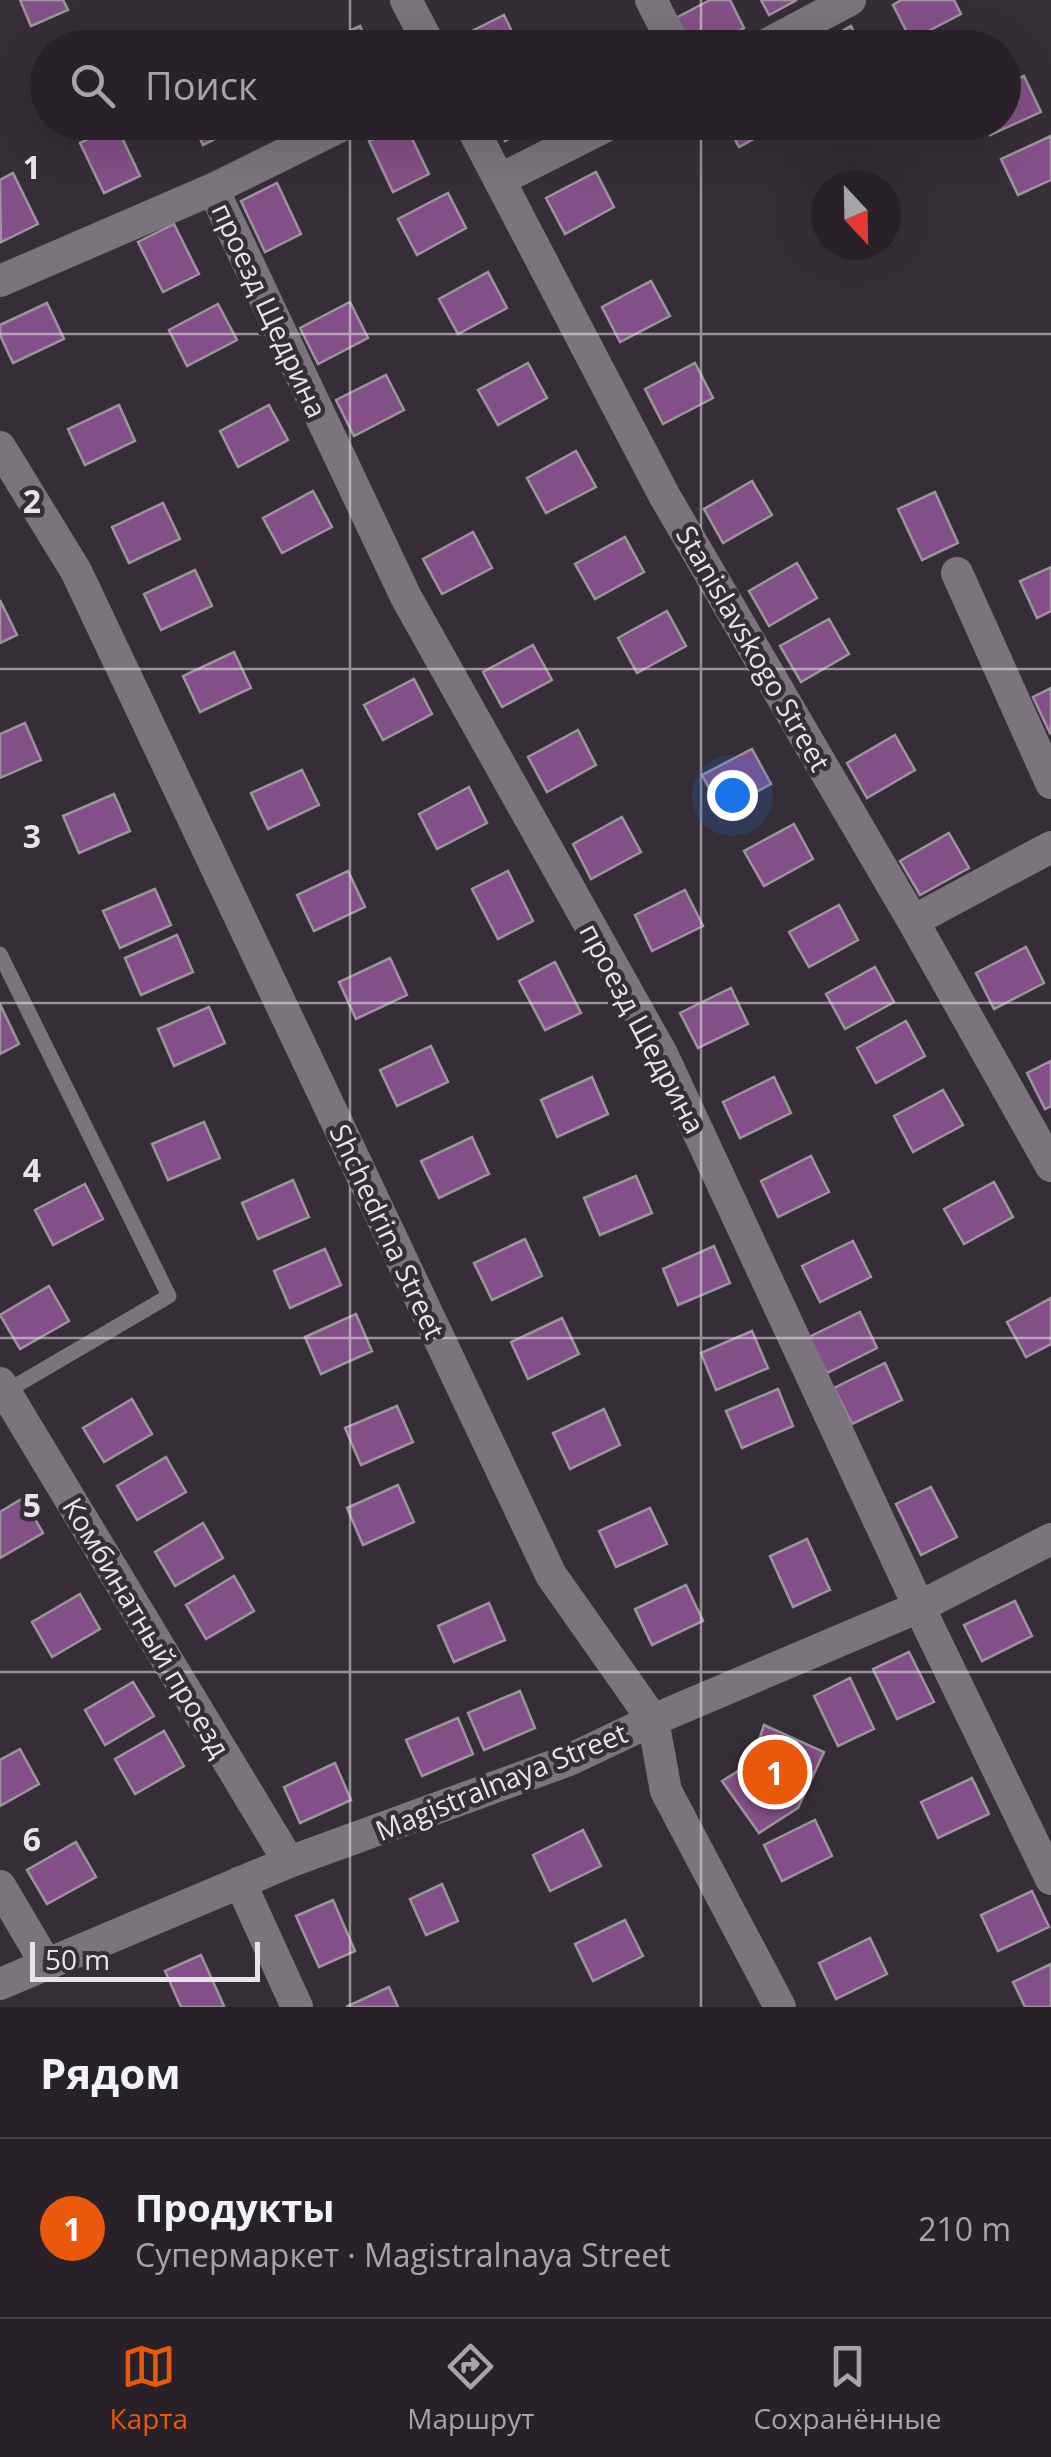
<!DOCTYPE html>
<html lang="ru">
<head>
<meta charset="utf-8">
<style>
	:root { --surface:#282228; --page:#302a30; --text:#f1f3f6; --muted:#a5a4a8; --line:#443f45; --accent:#ea580c }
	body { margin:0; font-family:"Open Sans",sans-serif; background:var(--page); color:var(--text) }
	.compass { position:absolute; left:811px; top:170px; width:90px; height:90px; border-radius:50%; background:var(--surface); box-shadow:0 10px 40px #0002; rotate:158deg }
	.scale { position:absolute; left:30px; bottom:25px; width:230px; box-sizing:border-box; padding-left:10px; border:5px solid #e8e3e8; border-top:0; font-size:28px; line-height:35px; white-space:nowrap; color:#e8e3e8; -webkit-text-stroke:8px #352e36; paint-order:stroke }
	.you { position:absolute; left:732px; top:795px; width:35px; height:35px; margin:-25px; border:8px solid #fff; border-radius:50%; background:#1a73e8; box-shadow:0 0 0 15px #1a73e833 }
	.badge { display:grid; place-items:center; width:65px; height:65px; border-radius:50%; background:var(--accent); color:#fff; font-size:32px; font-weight:700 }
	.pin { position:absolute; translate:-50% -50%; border:5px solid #fff; box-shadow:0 2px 10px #0006 }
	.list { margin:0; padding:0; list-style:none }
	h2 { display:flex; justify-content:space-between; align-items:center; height:130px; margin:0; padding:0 40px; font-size:42px }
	h2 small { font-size:32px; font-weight:400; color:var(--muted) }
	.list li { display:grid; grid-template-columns:65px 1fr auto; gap:30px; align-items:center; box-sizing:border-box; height:180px; padding:0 40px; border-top:2px solid var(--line) }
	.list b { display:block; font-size:38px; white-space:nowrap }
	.list p { margin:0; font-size:32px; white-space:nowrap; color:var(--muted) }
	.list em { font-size:32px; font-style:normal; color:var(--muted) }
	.icon { flex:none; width:55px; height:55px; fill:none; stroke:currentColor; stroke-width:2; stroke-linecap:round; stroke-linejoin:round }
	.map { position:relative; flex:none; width:1051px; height:2007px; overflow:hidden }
	.search { position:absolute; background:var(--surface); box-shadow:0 10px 40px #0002; left:30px; right:30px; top:30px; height:110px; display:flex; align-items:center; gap:25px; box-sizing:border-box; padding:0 35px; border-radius:55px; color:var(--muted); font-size:38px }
	.sheet { height:310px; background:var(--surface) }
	nav { display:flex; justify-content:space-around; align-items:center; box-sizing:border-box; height:140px; border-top:2px solid var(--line); background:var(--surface); font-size:28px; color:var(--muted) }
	nav a { display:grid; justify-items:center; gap:5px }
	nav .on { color:var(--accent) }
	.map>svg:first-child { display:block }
	.building { fill:#834f88; stroke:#9c939d; stroke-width:2.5 }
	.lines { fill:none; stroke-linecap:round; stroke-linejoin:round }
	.lane { stroke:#7c747d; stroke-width:15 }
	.street { stroke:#7c747d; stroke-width:32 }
	.grid { fill:none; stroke:#e8e3e8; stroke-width:2.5; stroke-opacity:0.55 }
	.labels { text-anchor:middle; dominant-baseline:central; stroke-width:9; stroke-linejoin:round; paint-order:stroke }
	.street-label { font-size:28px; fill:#e8e3e8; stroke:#352e36 }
	.grid-label { font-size:32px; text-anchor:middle; font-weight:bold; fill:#e8e3e8; stroke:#352e36; stroke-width:9; stroke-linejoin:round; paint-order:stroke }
</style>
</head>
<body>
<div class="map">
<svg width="1051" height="2007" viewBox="0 0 1051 2007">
	<rect width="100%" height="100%" fill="#352e36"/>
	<path class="building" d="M20,0H63L68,10L31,26Z
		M710,0H730L744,28L706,48H691L676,18Z
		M761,0H797L769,15Z
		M901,0H954L961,14L911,40L893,5Z
		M504,15L520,48H458L454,40Z
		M360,26L370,48H313Z
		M851,26L862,48H817L816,46Z
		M1024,76L1041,112L990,135L984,122H1004V85Z
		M192,122H237L239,127L203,145Z
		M496,122H542L505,141Z
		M726,122H771L774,128L739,147Z
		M405,124L429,174L393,192L369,141Z
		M116,125L140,176L104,193L80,143Z
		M1051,136V180L1018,195L1001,159Z
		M596,172L614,207L565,234L546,198Z
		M13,173L38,224L1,242L0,180Z
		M277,183L301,234L265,252L241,201Z
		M448,193L466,228L417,255L398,219Z
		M174,224L199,274L163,292L138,242Z
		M488,272L507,308L458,334L439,299Z
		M651,281L670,316L620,342L602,307Z
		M350,302L368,338L318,364L300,328Z
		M47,303L64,339L13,363L0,335V325Z
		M218,304L237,340L187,366L169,330Z
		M528,363L547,398L498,425L478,390Z
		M695,363L713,398L663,424L645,389Z
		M386,375L404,410L354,436L336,400Z
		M119,405L135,441L85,465L68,429Z
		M269,405L288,440L238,467L220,431Z
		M576,451L596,487L546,513L527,478Z
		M752,481L772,515L723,543L704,509Z
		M313,491L332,527L282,553L263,518Z
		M935,492L958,543L922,560L898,509Z
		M163,503L180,539L129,563L112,527Z
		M473,532L492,568L442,594L423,559Z
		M625,537L644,572L595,599L575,564Z
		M797,563L817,598L769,626L749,591Z
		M1051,567V611L1037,618L1020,581Z
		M195,570L212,606L161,630L144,594Z
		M0,600L17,635L0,643Z
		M667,611L686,646L637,673L618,638Z
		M829,619L849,654L801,682L780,646Z
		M533,645L552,680L502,707L483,672Z
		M234,652L251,688L200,712L183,676Z
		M414,679L432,714L383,740L364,705Z
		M1051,688V732L1050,733L1033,697Z
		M25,723L41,760L0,778V734Z
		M578,730L596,765L547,792L528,757Z
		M895,735L915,770L867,798L847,763Z
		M752,749L771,784L721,811L702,775Z
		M302,770L319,805L268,829L251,793Z
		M469,787L487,823L437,849L419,814Z
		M114,794L130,831L79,853L63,816Z
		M622,817L641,852L591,879L573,844Z
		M794,824L813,859L764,886L744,851Z
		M949,833L969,868L920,895L900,861Z
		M348,871L365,907L314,931L297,895Z
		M508,871L533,921L498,939L472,889Z
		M155,889L171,925L120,948L103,911Z
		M685,890L703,926L652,951L635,915Z
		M839,905L858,940L809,967L789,932Z
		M177,935L193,972L141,995L125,958Z
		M1026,947L1044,983L994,1009L976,973Z
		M390,958L407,995L356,1019L339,982Z
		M555,962L581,1013L545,1030L519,981Z
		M875,967L894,1002L845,1029L826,994Z
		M731,988L748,1024L698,1048L680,1013Z
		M0,1004L19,1044L0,1054Z
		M209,1007L225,1043L174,1066L158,1029Z
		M906,1021L925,1056L876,1083L857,1048Z
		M431,1046L448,1082L397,1106L380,1070Z
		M1051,1061V1106L1045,1109L1027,1073Z
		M592,1077L608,1114L557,1137L541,1100Z
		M774,1077L791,1113L740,1138L723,1102Z
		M943,1090L963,1125L913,1152L894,1116Z
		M204,1122L220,1158L168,1180L152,1144Z
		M472,1137L489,1174L439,1198L421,1161Z
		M811,1156L829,1192L778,1217L761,1181Z
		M636,1176L652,1213L600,1235L584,1198Z
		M293,1180L309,1217L258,1239L242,1203Z
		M994,1182L1013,1217L964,1244L944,1209Z
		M85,1184L103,1219L53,1245L35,1210Z
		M525,1239L542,1276L492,1300L474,1263Z
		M853,1241L871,1277L820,1302L802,1266Z
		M714,1246L730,1283L678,1305L663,1269Z
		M325,1249L341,1285L290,1308L274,1271Z
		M49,1286L69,1321L20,1349L0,1315Z
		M1051,1298V1344L1026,1357L1007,1322Z
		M860,1312L877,1348L827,1373L809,1337Z
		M356,1314L372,1351L321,1374L305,1337Z
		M562,1318L579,1354L528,1379L511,1342Z
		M752,1331L768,1368L716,1390L701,1353Z
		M885,1363L902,1400L852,1424L834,1388Z
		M778,1389L793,1426L742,1448L726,1411Z
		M132,1399L152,1434L104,1462L83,1428Z
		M397,1406L413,1442L361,1465L345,1428Z
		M604,1409L620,1445L570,1469L553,1433Z
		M166,1457L186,1492L137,1520L117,1486Z
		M398,1485L414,1522L363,1545L347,1508Z
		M931,1487L957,1537L921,1555L896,1504Z
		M23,1498L43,1533L0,1558V1512Z
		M650,1508L667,1544L616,1567L599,1531Z
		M203,1523L223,1558L175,1586L155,1552Z
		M807,1539L830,1590L793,1607L770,1556Z
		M234,1576L254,1611L206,1639L186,1605Z
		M686,1585L703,1621L652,1645L635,1609Z
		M80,1594L100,1629L52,1657L32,1622Z
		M1015,1601L1032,1636L982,1661L964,1625Z
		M489,1603L505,1640L454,1662L438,1626Z
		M909,1652L934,1702L897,1719L873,1669Z
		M850,1678L874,1729L838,1746L814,1696Z
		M133,1682L154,1716L105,1745L85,1710Z
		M520,1691L535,1728L484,1750L468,1713Z
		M458,1718L473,1754L422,1776L406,1740Z
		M764,1725L824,1752L798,1808L759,1833L722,1781L751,1763Z
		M164,1731L184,1766L135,1794L115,1759Z
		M20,1749L39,1784L0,1806V1760Z
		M335,1763L351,1800L300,1823L284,1787Z
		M972,1778L989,1814L938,1838L921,1802Z
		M815,1820L832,1856L782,1881L764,1845Z
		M583,1830L601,1866L550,1891L533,1855Z
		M76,1842L96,1877L47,1904L27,1870Z
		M442,1884L458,1921L426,1935L410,1899Z
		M1032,1891L1049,1927L998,1951L981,1915Z
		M333,1900L355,1951L319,1967L296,1916Z
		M625,1920L643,1956L593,1981L575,1944Z
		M870,1938L887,1974L836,1999L819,1963Z
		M201,1955L224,2006L222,2007H181L165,1971Z
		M1051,1964V2007H1025L1013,1982Z
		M389,1987L398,2007H346Z"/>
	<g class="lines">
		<path class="lane" d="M0,954L169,1296L5,1392"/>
		<path class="street" d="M406,0L431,48
			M651,0L676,48
			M760,48L850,0
			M469,122L664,495L913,921L1051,1166
			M499,180L614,122
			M213,189L406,597L662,1054L919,1607L1051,1879
			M0,281L213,189L349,122
			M0,447L76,571L551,1575L653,1720L666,1791L780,2007
			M957,573L1051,783
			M913,921L1051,847
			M0,1383L289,1862
			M240,1882L297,2007
			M0,1886L46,1964
			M0,1984L289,1862L569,1760L653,1720L919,1607L1051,1539"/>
	</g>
	<path class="grid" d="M350,0V48M701,0V48M350,122V2007M701,122V2007M0,334H1051M0,669H1051M0,1003H1051M0,1338H1051M0,1672H1051"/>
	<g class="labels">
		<g class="street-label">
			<text transform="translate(270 310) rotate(65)">проезд Щедрина</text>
			<text transform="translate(754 648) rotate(60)">Stanislavskogo Street</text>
			<text transform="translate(643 1028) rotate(62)">проезд Щедрина</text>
			<text transform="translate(388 1231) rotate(65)">Shchedrina Street</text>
			<text transform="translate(147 1627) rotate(59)">Комбинатный проезд</text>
			<text transform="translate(501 1781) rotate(-22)">Magistralnaya Street</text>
		</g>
	</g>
	<g class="grid-label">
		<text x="32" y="179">1</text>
		<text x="32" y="513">2</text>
		<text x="32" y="848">3</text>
		<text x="32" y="1182">4</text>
		<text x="32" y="1517">5</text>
		<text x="32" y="1851">6</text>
	</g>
</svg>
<svg class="compass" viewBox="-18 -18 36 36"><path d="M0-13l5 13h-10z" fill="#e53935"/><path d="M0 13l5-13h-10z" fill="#a5a4a8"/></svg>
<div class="scale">50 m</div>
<div class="you"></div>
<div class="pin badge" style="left:775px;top:1772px">1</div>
<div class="search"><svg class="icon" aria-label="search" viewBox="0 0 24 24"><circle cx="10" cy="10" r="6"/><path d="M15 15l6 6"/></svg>Поиск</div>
</div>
<section class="sheet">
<h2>Рядом<small></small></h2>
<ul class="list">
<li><span class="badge">1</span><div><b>Продукты</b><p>Супермаркет · Magistralnaya Street</p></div><em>210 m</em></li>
</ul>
</section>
<nav>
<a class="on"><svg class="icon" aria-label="map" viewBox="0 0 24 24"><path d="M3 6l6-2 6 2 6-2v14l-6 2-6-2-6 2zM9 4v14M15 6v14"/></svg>Карта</a>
<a><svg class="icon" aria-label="directions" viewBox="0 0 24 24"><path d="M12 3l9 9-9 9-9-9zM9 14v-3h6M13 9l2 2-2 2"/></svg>Маршрут</a>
<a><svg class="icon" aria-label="saved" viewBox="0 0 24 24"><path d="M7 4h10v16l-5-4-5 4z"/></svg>Сохранённые</a>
</nav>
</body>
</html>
